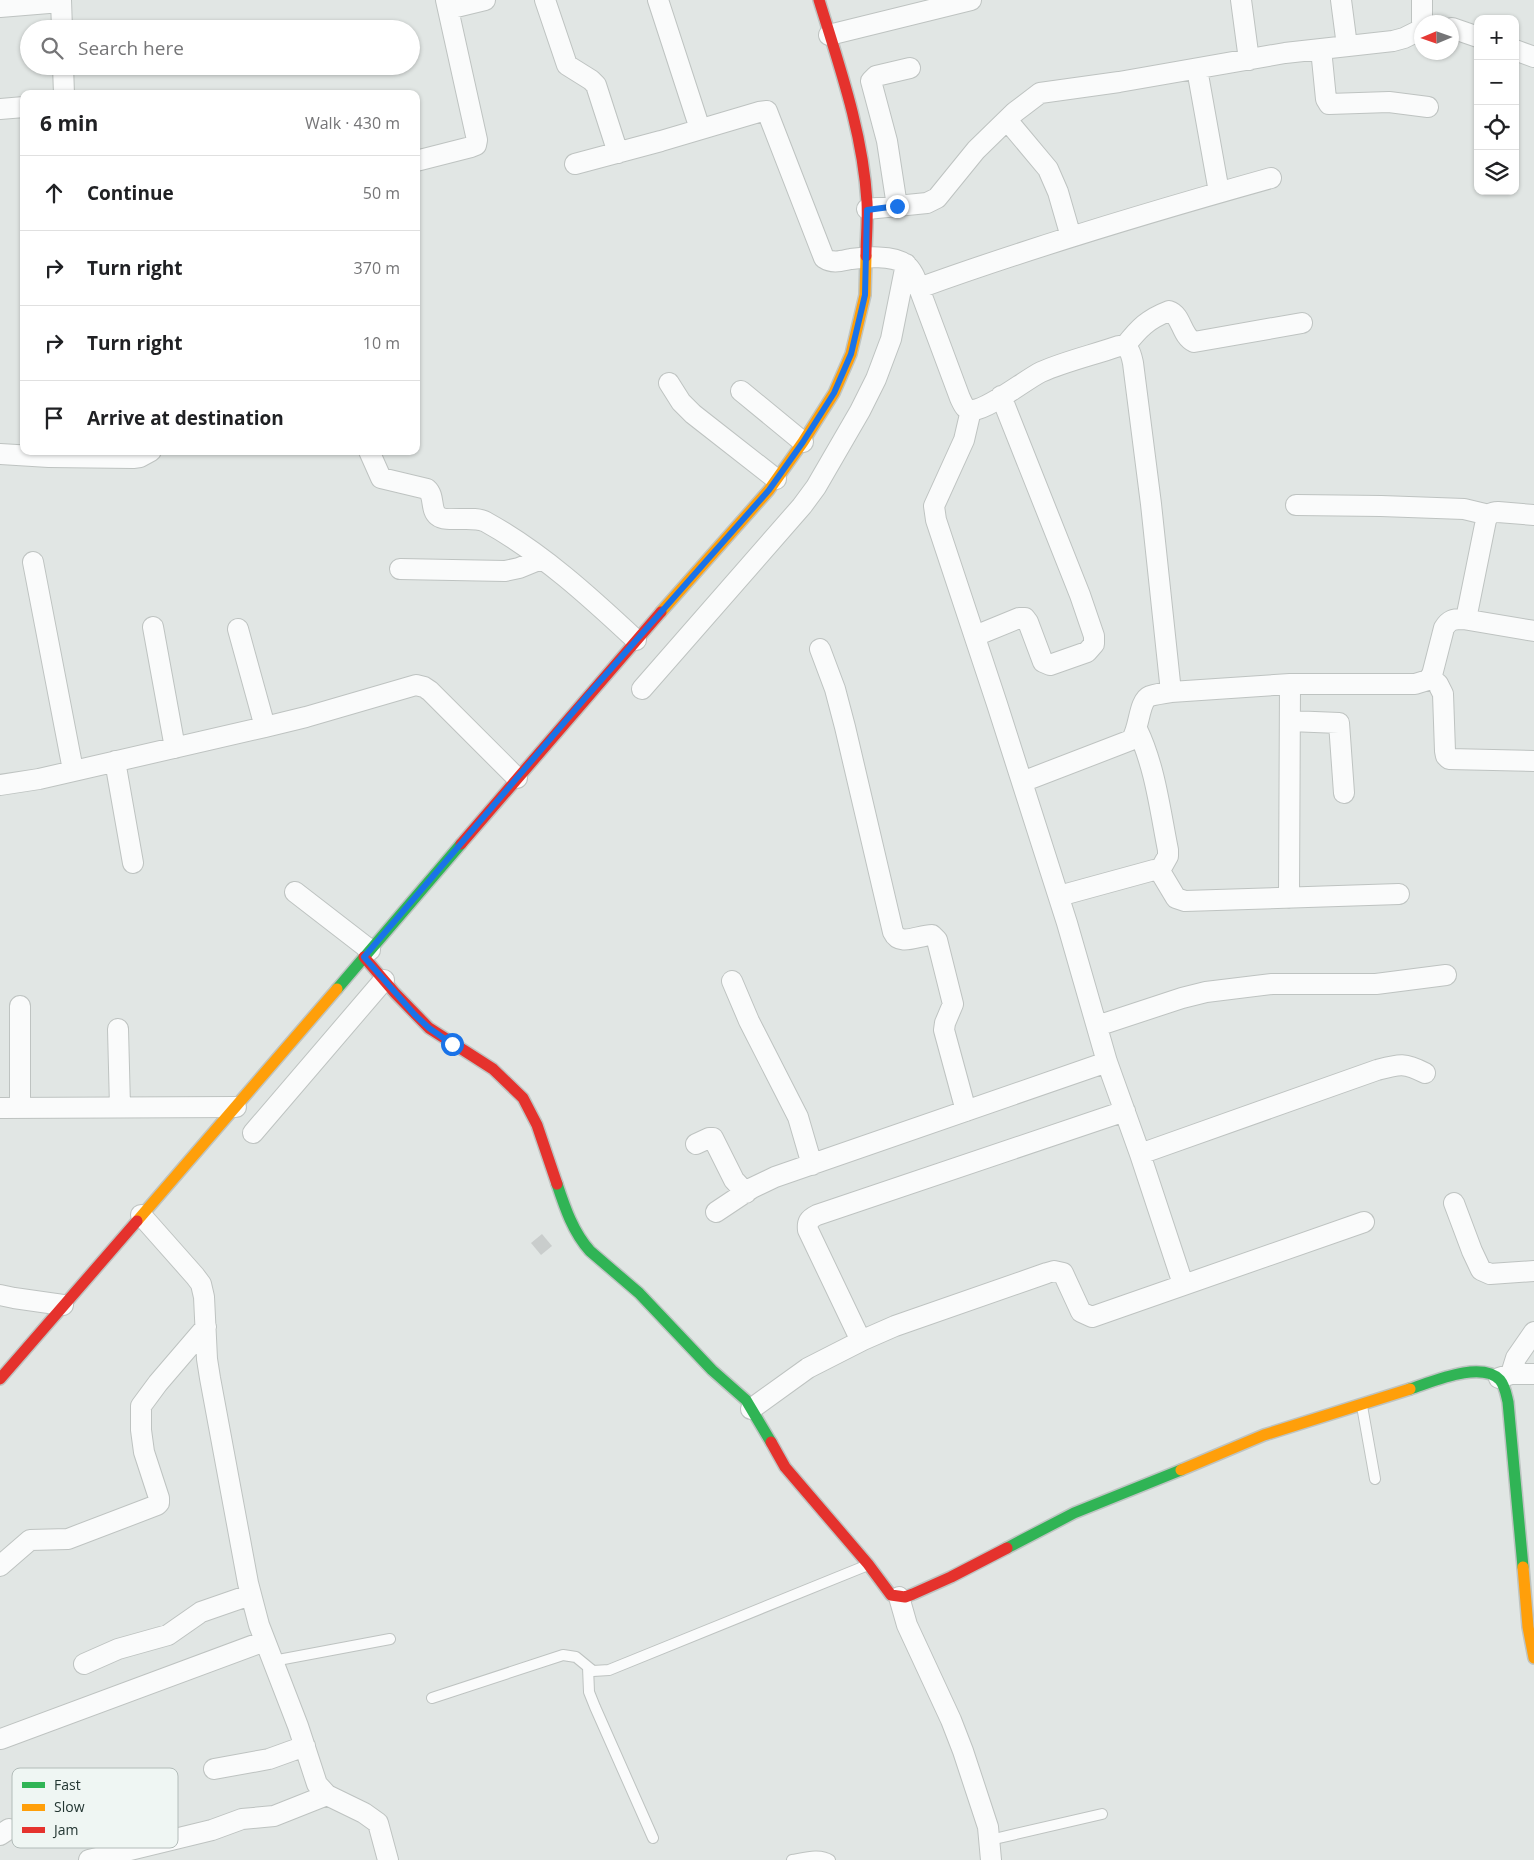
<!DOCTYPE html>
<html lang="en">
<head>
<meta charset="utf-8">
<style>
	:root { --surface:#fff; --page:#f6f6f6; --text:#202124; --muted:#757577; --line:#e0e0e0 }
	body { margin:0; font-family:"Open Sans",sans-serif; background:var(--page); color:var(--text) }
	.controls { position:absolute; right:15px; top:15px; display:grid; overflow:hidden; border-radius:10px; box-shadow:0 1px 4px #0004 }
	.controls button { width:45px; height:45px; display:grid; place-items:center; padding:0; border:0; border-bottom:1px solid var(--line); background:var(--surface); color:var(--text); font:25px sans-serif }
	.compass { position:absolute; left:1414px; top:15px; width:45px; height:45px; border-radius:50%; background:var(--surface); box-shadow:0 1px 4px #0004; rotate:268deg }
	.stop { position:absolute; width:15px; height:15px; margin:-11px; border:4px solid #1a73e8; border-radius:50%; background:#fff }
	.stop.end { background:#1a73e8; border-color:#fff; box-shadow:0 1px 5px #0008 }
	.list { margin:0; padding:0; list-style:none }
	h2 { display:flex; justify-content:space-between; align-items:center; height:65px; margin:0; padding:0 20px; font-size:21px }
	h2 small { font-size:16px; font-weight:400; color:var(--muted) }
	.list li { display:grid; grid-template-columns:32px 1fr auto; gap:15px; align-items:center; box-sizing:border-box; height:75px; padding:0 20px; border-top:1px solid var(--line) }
	.list b { display:block; font-size:19px; white-space:nowrap }
	.list em { font-size:16px; font-style:normal; color:var(--muted) }
	.icon { flex:none; width:28px; height:28px; fill:none; stroke:currentColor; stroke-width:2; stroke-linecap:round; stroke-linejoin:round }
	.map { position:relative; flex:none; width:1534px; height:1860px; overflow:hidden }
	.search { position:absolute; background:var(--surface); box-shadow:0 1px 4px #0004; left:20px; top:20px; width:400px; height:55px; display:flex; align-items:center; gap:12px; box-sizing:border-box; padding:0 18px; border-radius:28px; color:var(--muted); font-size:19px }
	.panel { position:absolute; background:var(--surface); box-shadow:0 1px 4px #0004; left:20px; top:90px; width:400px; height:365px; border-radius:10px }
	.map>svg:first-child { display:block }
	.building { fill:#c9cdcc }
	.lines { fill:none; stroke-linecap:round; stroke-linejoin:round }
	.lane-casing { stroke:#bec3c1; stroke-width:12 }
	.street-casing { stroke:#bec3c1; stroke-width:22 }
	.fast-casing { stroke:#bec4c2; stroke-width:14 }
	.slow-casing { stroke:#bec4c2; stroke-width:14 }
	.jam-casing { stroke:#bec4c2; stroke-width:14 }
	.lane { stroke:#fafbfb; stroke-width:10 }
	.street { stroke:#fafbfb; stroke-width:20 }
	.fast { stroke:#30b455; stroke-width:11 }
	.slow { stroke:#ff9f0a; stroke-width:11 }
	.jam { stroke:#e5322d; stroke-width:11 }
	.route { stroke:#1a73e8; stroke-width:6 }
	.key { fill:#eff6f3; stroke:#b2bcb9; stroke-width:1 }
	.key-label { font-size:14px; fill:#233632 }
</style>
</head>
<body>
<div class="map">
<svg width="1534" height="1860" viewBox="0 0 1534 1860">
	<rect width="100%" height="100%" fill="#e1e6e4"/>
	<path class="building" d="M542,1234L552,1246L541,1255L531,1243Z"/>
	<g class="lines">
		<g class="lane-casing">
			<path id="lane" d="M1362,1406L1375,1479
				M273,1661L390,1639
				M588,1667L589,1692L595,1707L653,1838
				M432,1698L563,1655L576,1657L593,1671L609,1670L868,1565
				M990,1840L1102,1814
				M792,1860C804,1858 820,1853 830,1860"/>
		</g>
		<g class="street-casing">
			<path id="street" d="M61,0L62,29
				M545,0L567,65L591,80L596,85L618,153
				M658,0L700,129
				M1241,0L1249,60
				M1341,0L1347,46
				M1422,0V22
				M0,7L61,2
				M448,9L485,0
				M1452,28L1478,37
				M829,35L971,0
				M1321,49L1326,99L1329,104L1389,102L1428,107
				M1515,50L1534,57
				M63,66L64,94
				M1197,69L1219,192
				M0,109L24,107
				M1007,120L1048,169L1058,192L1071,237
				M416,161L471,147L476,145L477,140L446,0
				M575,164L661,141L759,112L767,111L824,258C833,264 841,261 851,259C865,257 893,255 905,264C913,270 916,280 919,288L960,398C963,404 965,411 973,410C989,409 1025,380 1041,372C1066,361 1093,355 1119,346C1130,346 1131,354 1133,363L1151,504L1171,692L1290,684H1415L1428,680L1432,675L1444,628C1449,620 1453,619 1463,619L1534,631
				M897,206L887,141L871,81L876,76L910,68
				M867,209L927,203L937,198L976,150L1015,112L1040,93L1119,82L1285,53L1393,41L1404,38L1422,29
				M919,288C1035,246 1153,211 1271,178
				M1125,346C1139,328 1148,319 1169,311C1182,315 1181,336 1194,342L1302,323
				M669,383L681,402L693,414L776,479
				M741,391L803,442
				M971,410L964,440L934,506L936,520L997,704L1067,923L1107,1062L1140,1154L1183,1284
				M369,451L381,478L427,489C435,496 430,510 438,516C446,523 474,515 486,522C542,553 590,597 636,640
				M0,454L49,457L133,458L140,457L151,451
				M1296,505L1381,506L1464,509L1489,515
				M33,562L73,770
				M400,569L505,571L519,568L541,559
				M1466,619L1486,520C1489,514 1491,512 1498,512L1534,515
				M153,627L175,748
				M238,629L265,727
				M975,636L1019,618H1025L1028,622L1043,662L1050,665L1087,652L1094,644V636L1080,595L1001,396
				M820,649L835,689L845,727L893,932C900,947 918,935 932,935L937,940L953,1004L945,1023L944,1030L966,1111
				M1430,677L1438,684L1443,694L1445,751L1446,756L1449,759L1534,761
				M642,689L802,506L816,487L860,411L876,379L891,339L906,264
				M1290,721L1339,723L1344,793
				M1137,729C1155,766 1160,810 1168,850V856L1159,872
				M115,761L133,863
				M1022,782L1131,740C1140,729 1138,701 1150,696C1157,694 1164,693 1171,692
				M0,785L39,779L265,727L306,717L416,685L424,687L430,691L517,778
				M295,892L370,950
				M1059,896L1154,870L1161,873L1176,898L1185,901L1399,894
				M1289,898L1290,684
				M732,981L749,1021L798,1117L812,1165
				M20,1006V1108
				M1097,1026L1182,998L1206,992L1272,984H1376L1446,975
				M118,1029L120,1107
				M0,1108L236,1107
				M253,1133L384,980
				M696,1144L709,1138H713L734,1180L746,1193
				M1140,1154L1377,1070C1399,1064 1404,1062 1425,1073
				M1454,1203L1472,1251L1481,1270L1490,1274L1534,1271
				M716,1212L752,1188L775,1177L1107,1062
				M141,1215L195,1276L201,1284L204,1297L207,1359L210,1378L248,1583L259,1625L298,1726L317,1784L327,1795L364,1813L378,1823L388,1860
				M0,1295L14,1298L63,1305
				M861,1341L808,1230C807,1222 809,1219 817,1215L1125,1111
				M1511,1374L1516,1358L1534,1332
				M1499,1378L1511,1374H1534
				M751,1409L808,1368L863,1340L895,1326L1047,1273L1054,1271L1063,1273L1081,1312L1092,1317L1364,1222
				M0,1566L30,1540L68,1539L157,1505L159,1503V1498L144,1452L141,1430V1406L158,1383L206,1327
				M899,1597L907,1625L951,1720L963,1751L988,1827L991,1860
				M84,1664L118,1649L168,1635L201,1612L250,1595
				M1,1739L265,1641
				M214,1769L269,1759L305,1746
				M0,1835L9,1829
				M89,1860L212,1830L242,1819L274,1816L327,1795"/>
		</g>
		<g class="fast-casing">
			<path id="fast" d="M337,989L461,844
				M557,1184C565,1208 573,1232 590,1251L639,1293L712,1370L746,1400L771,1442
				M1410,1389C1432,1382 1481,1360 1500,1380C1505,1386 1506,1394 1508,1402L1523,1567
				M1007,1548L1074,1513L1181,1470"/>
		</g>
		<g class="slow-casing">
			<path id="slow" d="M661,612L769,490L803,442L834,393L851,354L865,295L866,256
				M137,1221L337,989
				M1181,1470L1264,1435L1410,1389
				M1523,1567L1528,1627L1534,1658"/>
		</g>
		<g class="jam-casing">
			<path id="jam" d="M819,0C839,65 863,133 867,202C868,220 866,238 866,256
				M461,844L661,612
				M364,957L395,993L429,1028L493,1069L523,1098L537,1125L557,1184
				M0,1379L137,1221
				M771,1442L785,1467L868,1564L891,1595L905,1597L913,1594L951,1577L1007,1548"/>
		</g>
		<use href="#lane" class="lane"/>
		<use href="#street" class="street"/>
		<use href="#fast" class="fast"/>
		<use href="#slow" class="slow"/>
		<use href="#jam" class="jam"/>
	</g>
	<g class="lines">
		<path class="route" d="M452,1044L429,1028L415,1015L364,957L586,697L769,490L803,442L834,393L851,354L865,295L867,210L897,206"/>
	</g>
	<rect x="12" y="1768" width="166" height="80" rx="8" class="key"/>
	<rect x="22" y="1782" width="23" height="6" fill="#30b455"/>
	<rect x="22" y="1804" width="23" height="7" fill="#ff9f0a"/>
	<rect x="22" y="1827" width="23" height="6" fill="#e5322d"/>
	<g class="key-label">
		<text x="54" y="1790">Fast</text>
		<text x="54" y="1812">Slow</text>
		<text x="54" y="1835">Jam</text>
	</g>
</svg>
<div class="controls">
<button>+</button>
<button>−</button>
<button><svg class="icon" aria-label="locate" viewBox="0 0 24 24"><circle cx="12" cy="12" r="6"/><path d="M12 2v4M12 18v4M2 12h4M18 12h4"/></svg></button>
<button><svg class="icon" aria-label="layers" viewBox="0 0 24 24"><path d="M12 4l9 5-9 5-9-5zM3 14l9 5 9-5"/></svg></button>
</div>
<svg class="compass" viewBox="-18 -18 36 36"><path d="M0-13l5 13h-10z" fill="#e53935"/><path d="M0 13l5-13h-10z" fill="#757577"/></svg>
<div class="stop" style="left:452px;top:1044px"></div>
<div class="stop end" style="left:897px;top:206px"></div>
<div class="search"><svg class="icon" aria-label="search" viewBox="0 0 24 24"><circle cx="10" cy="10" r="6"/><path d="M15 15l6 6"/></svg>Search here</div>
<section class="panel">
<h2>6 min<small>Walk · 430 m</small></h2>
<ul class="list">
<li><svg class="icon" aria-label="ahead" viewBox="0 0 24 24"><path d="M12 20V5M6 11l6-6 6 6"/></svg><div><b>Continue</b></div><em>50 m</em></li>
<li><svg class="icon" aria-label="right" viewBox="0 0 24 24"><path d="M7 20v-9h11M14 6l5 5-5 5"/></svg><div><b>Turn right</b></div><em>370 m</em></li>
<li><svg class="icon" aria-label="right" viewBox="0 0 24 24"><path d="M7 20v-9h11M14 6l5 5-5 5"/></svg><div><b>Turn right</b></div><em>10 m</em></li>
<li><svg class="icon" aria-label="arrive" viewBox="0 0 24 24"><path d="M6 21V4h12l-3 4 3 4H6"/></svg><div><b>Arrive at destination</b></div></li>
</ul>
</section>
</div>
</body>
</html>
